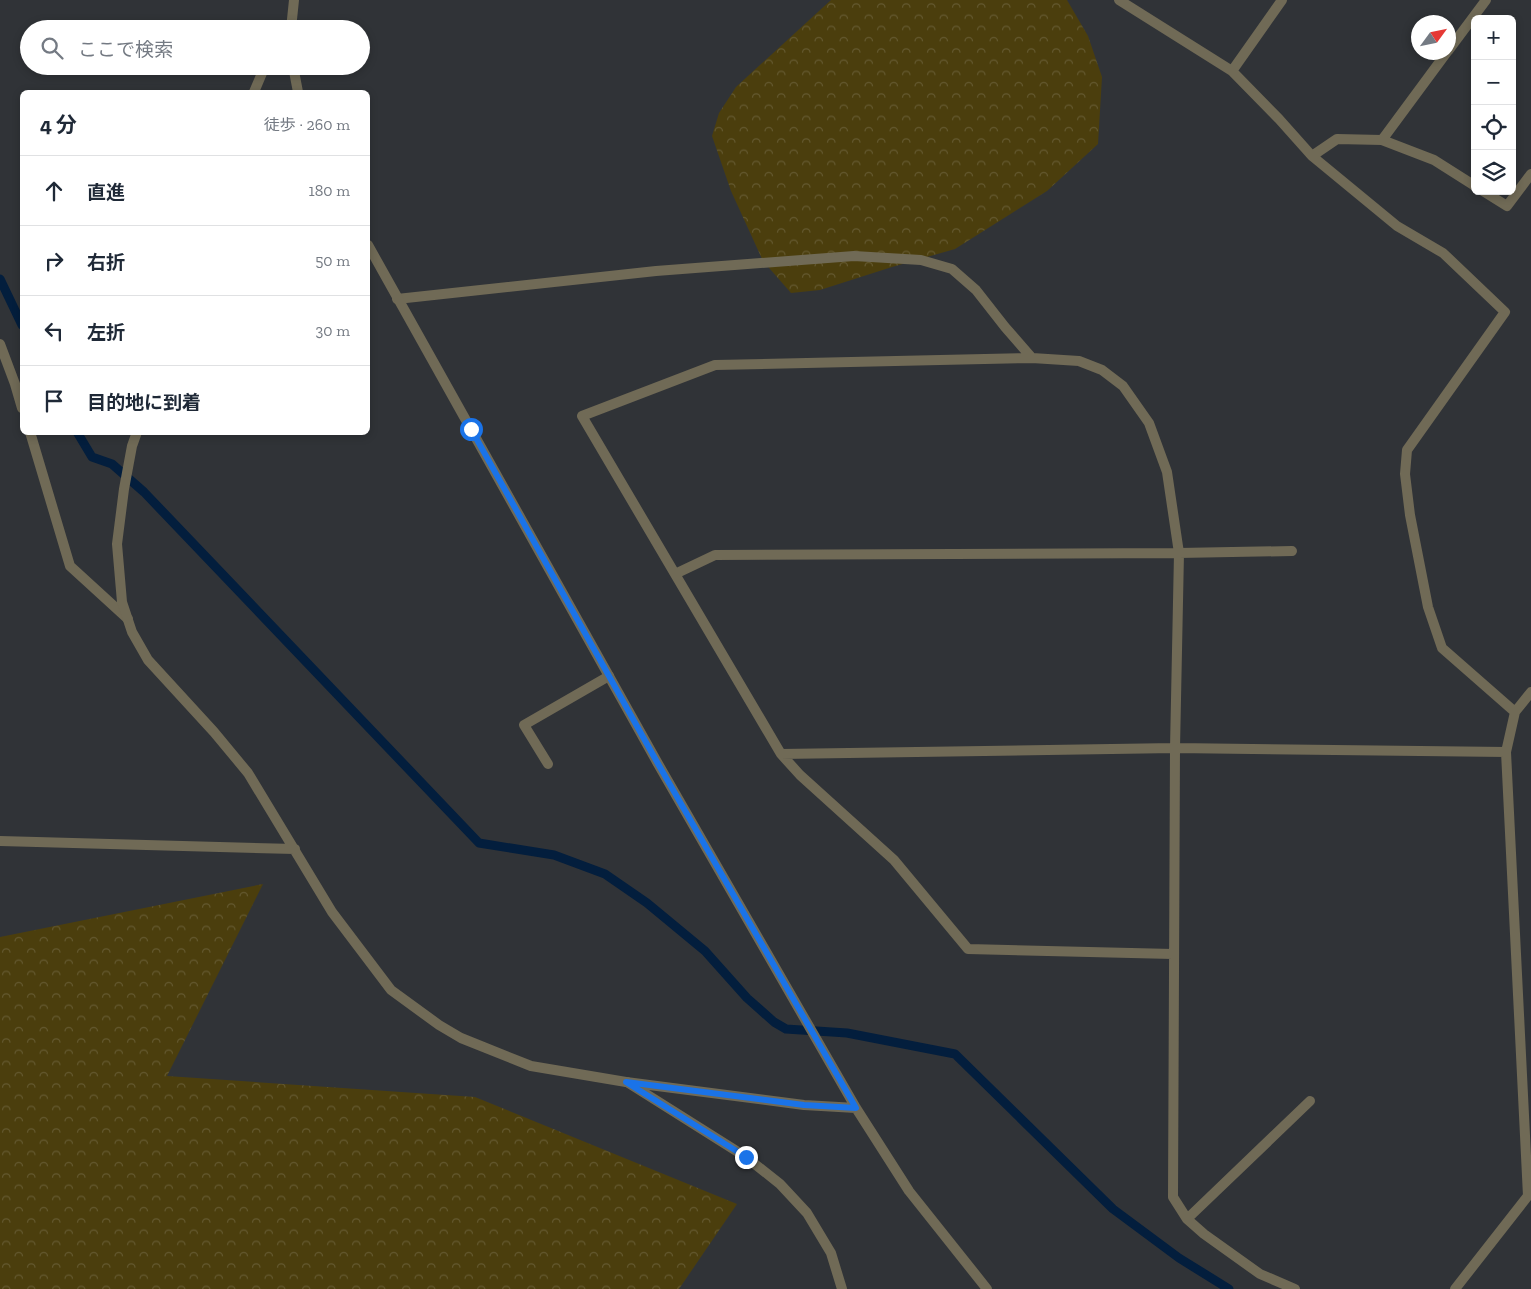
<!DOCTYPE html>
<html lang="ja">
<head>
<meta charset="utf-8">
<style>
	:root { --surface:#fff; --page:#f6f6f7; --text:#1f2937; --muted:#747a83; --line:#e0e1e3 }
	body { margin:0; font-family:"Zilla Slab","Noto Sans JP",serif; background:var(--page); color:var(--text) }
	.controls { position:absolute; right:15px; top:15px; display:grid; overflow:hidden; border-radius:8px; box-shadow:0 2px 8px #0003 }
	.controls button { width:45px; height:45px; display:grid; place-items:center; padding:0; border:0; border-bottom:1px solid var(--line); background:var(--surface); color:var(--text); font:25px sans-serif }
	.compass { position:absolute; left:1411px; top:15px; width:45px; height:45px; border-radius:50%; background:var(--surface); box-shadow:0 2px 8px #0003; rotate:57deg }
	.stop { position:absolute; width:15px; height:15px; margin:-11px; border:4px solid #1a73e8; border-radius:50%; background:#fff }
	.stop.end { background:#1a73e8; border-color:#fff; box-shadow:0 1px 5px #0008 }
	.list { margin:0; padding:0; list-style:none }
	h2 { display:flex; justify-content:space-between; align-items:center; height:65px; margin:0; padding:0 20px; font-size:21px }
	h2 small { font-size:16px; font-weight:400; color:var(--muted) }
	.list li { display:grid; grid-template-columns:32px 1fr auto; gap:15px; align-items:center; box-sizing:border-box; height:70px; padding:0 20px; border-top:1px solid var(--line) }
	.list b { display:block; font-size:19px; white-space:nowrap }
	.list em { font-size:16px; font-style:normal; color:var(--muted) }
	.icon { flex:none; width:28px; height:28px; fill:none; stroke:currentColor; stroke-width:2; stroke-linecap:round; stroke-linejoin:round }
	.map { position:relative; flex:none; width:1531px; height:1289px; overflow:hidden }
	.search { position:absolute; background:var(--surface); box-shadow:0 2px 8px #0003; left:20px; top:20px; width:350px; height:55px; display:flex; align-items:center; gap:12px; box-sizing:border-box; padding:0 18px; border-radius:28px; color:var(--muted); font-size:19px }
	.panel { position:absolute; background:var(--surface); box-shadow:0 2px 8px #0003; left:20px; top:90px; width:350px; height:345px; border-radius:8px }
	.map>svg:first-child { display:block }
	.forest { fill:url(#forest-crowns) }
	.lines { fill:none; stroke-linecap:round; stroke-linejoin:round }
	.stream { stroke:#031e3d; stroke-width:9 }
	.minor { stroke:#706a56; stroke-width:10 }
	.tertiary { stroke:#706a56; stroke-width:10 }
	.route { stroke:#1a73e8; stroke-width:6 }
</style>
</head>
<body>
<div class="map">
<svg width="1531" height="1289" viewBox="0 0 1531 1289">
	<defs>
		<pattern id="forest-crowns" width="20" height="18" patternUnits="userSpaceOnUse" patternTransform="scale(1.25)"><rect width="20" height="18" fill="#4b3e0d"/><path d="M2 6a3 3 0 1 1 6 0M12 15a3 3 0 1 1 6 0" fill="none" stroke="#645930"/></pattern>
	</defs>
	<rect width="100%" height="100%" fill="#303337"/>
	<path class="forest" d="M831,0H1067L1088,36L1102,77L1098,144L1047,191L955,249L892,267L820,290L791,293L763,261L731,191L712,136L719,113L736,87Z
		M263,884L167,1076L475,1097L737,1204L679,1289H0V937Z"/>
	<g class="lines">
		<path class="stream" d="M0,279L22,325
			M77,432L92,457L112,464L144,492L479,843L554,855L605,874L647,903L705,951L747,998L774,1022L786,1029L847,1033L955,1054L1113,1209L1179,1258L1229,1289"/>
		<path class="minor" d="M1119,0L1232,71
			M1282,0L1232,71L1279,119L1312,156L1397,226L1443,253L1505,312L1407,450L1405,474L1410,515L1428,607L1442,648L1515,712
			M1448,51L1486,0
			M1382,140L1447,52
			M1312,156L1337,139L1382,140L1434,160L1475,186
			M1483,191L1507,206L1531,174
			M397,299L656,271L854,256L921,260L952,269L976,290L1005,327L1032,358L1079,361L1102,370L1123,386L1149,423L1167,472L1179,553L1175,748L1173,1197L1187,1219L1204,1234L1260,1274L1295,1289
			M0,344L15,384L22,408
			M1032,358L715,365L582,416L781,754L1175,748L1506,752
			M30,432L70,566L128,619
			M675,574L715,555L1179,553L1292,551
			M781,754L800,775L894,860L968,949L1173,954
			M548,764L524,725L609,676
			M627,1082L746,1157L780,1184L807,1213L831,1253L842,1289
			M1528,1196L1506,752L1515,712L1531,692
			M1187,1219L1310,1101
			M1455,1289L1531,1192"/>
		<path class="tertiary" d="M291,29L294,0
			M293,66L298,92
			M254,92L265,66
			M368,245L657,762L856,1108L909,1191L987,1289
			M137,432L132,446L124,489L117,544L122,602L132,632L148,660L214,732L248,773L332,912L391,990L439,1025L461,1038L531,1066L626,1082L804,1105L856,1108
			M0,841L295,849"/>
	</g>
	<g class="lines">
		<path class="route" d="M471,429L657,762L856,1108L804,1105L626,1082L746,1157"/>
	</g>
</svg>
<div class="controls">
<button>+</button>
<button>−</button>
<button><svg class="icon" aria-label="locate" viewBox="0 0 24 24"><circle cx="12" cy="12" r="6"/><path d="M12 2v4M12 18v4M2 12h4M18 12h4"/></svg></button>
<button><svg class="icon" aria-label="layers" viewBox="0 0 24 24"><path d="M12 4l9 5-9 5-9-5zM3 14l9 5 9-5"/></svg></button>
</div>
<svg class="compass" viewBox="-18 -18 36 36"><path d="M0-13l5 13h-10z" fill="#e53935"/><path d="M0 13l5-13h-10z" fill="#747a83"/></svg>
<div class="stop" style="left:471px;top:429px"></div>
<div class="stop end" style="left:746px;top:1157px"></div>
<div class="search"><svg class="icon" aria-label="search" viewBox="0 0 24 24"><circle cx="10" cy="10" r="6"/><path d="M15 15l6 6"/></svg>ここで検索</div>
<section class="panel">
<h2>4 分<small>徒歩 · 260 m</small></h2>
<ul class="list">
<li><svg class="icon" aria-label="ahead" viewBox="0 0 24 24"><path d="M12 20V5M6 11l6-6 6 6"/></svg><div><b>直進</b></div><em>180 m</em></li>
<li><svg class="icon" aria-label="right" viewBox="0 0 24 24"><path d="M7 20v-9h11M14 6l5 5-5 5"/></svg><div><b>右折</b></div><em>50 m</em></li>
<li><svg class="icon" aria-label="left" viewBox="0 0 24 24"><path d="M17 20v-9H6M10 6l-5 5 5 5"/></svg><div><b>左折</b></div><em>30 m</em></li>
<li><svg class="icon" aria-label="arrive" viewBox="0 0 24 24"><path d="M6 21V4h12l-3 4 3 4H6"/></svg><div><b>目的地に到着</b></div></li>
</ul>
</section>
</div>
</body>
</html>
